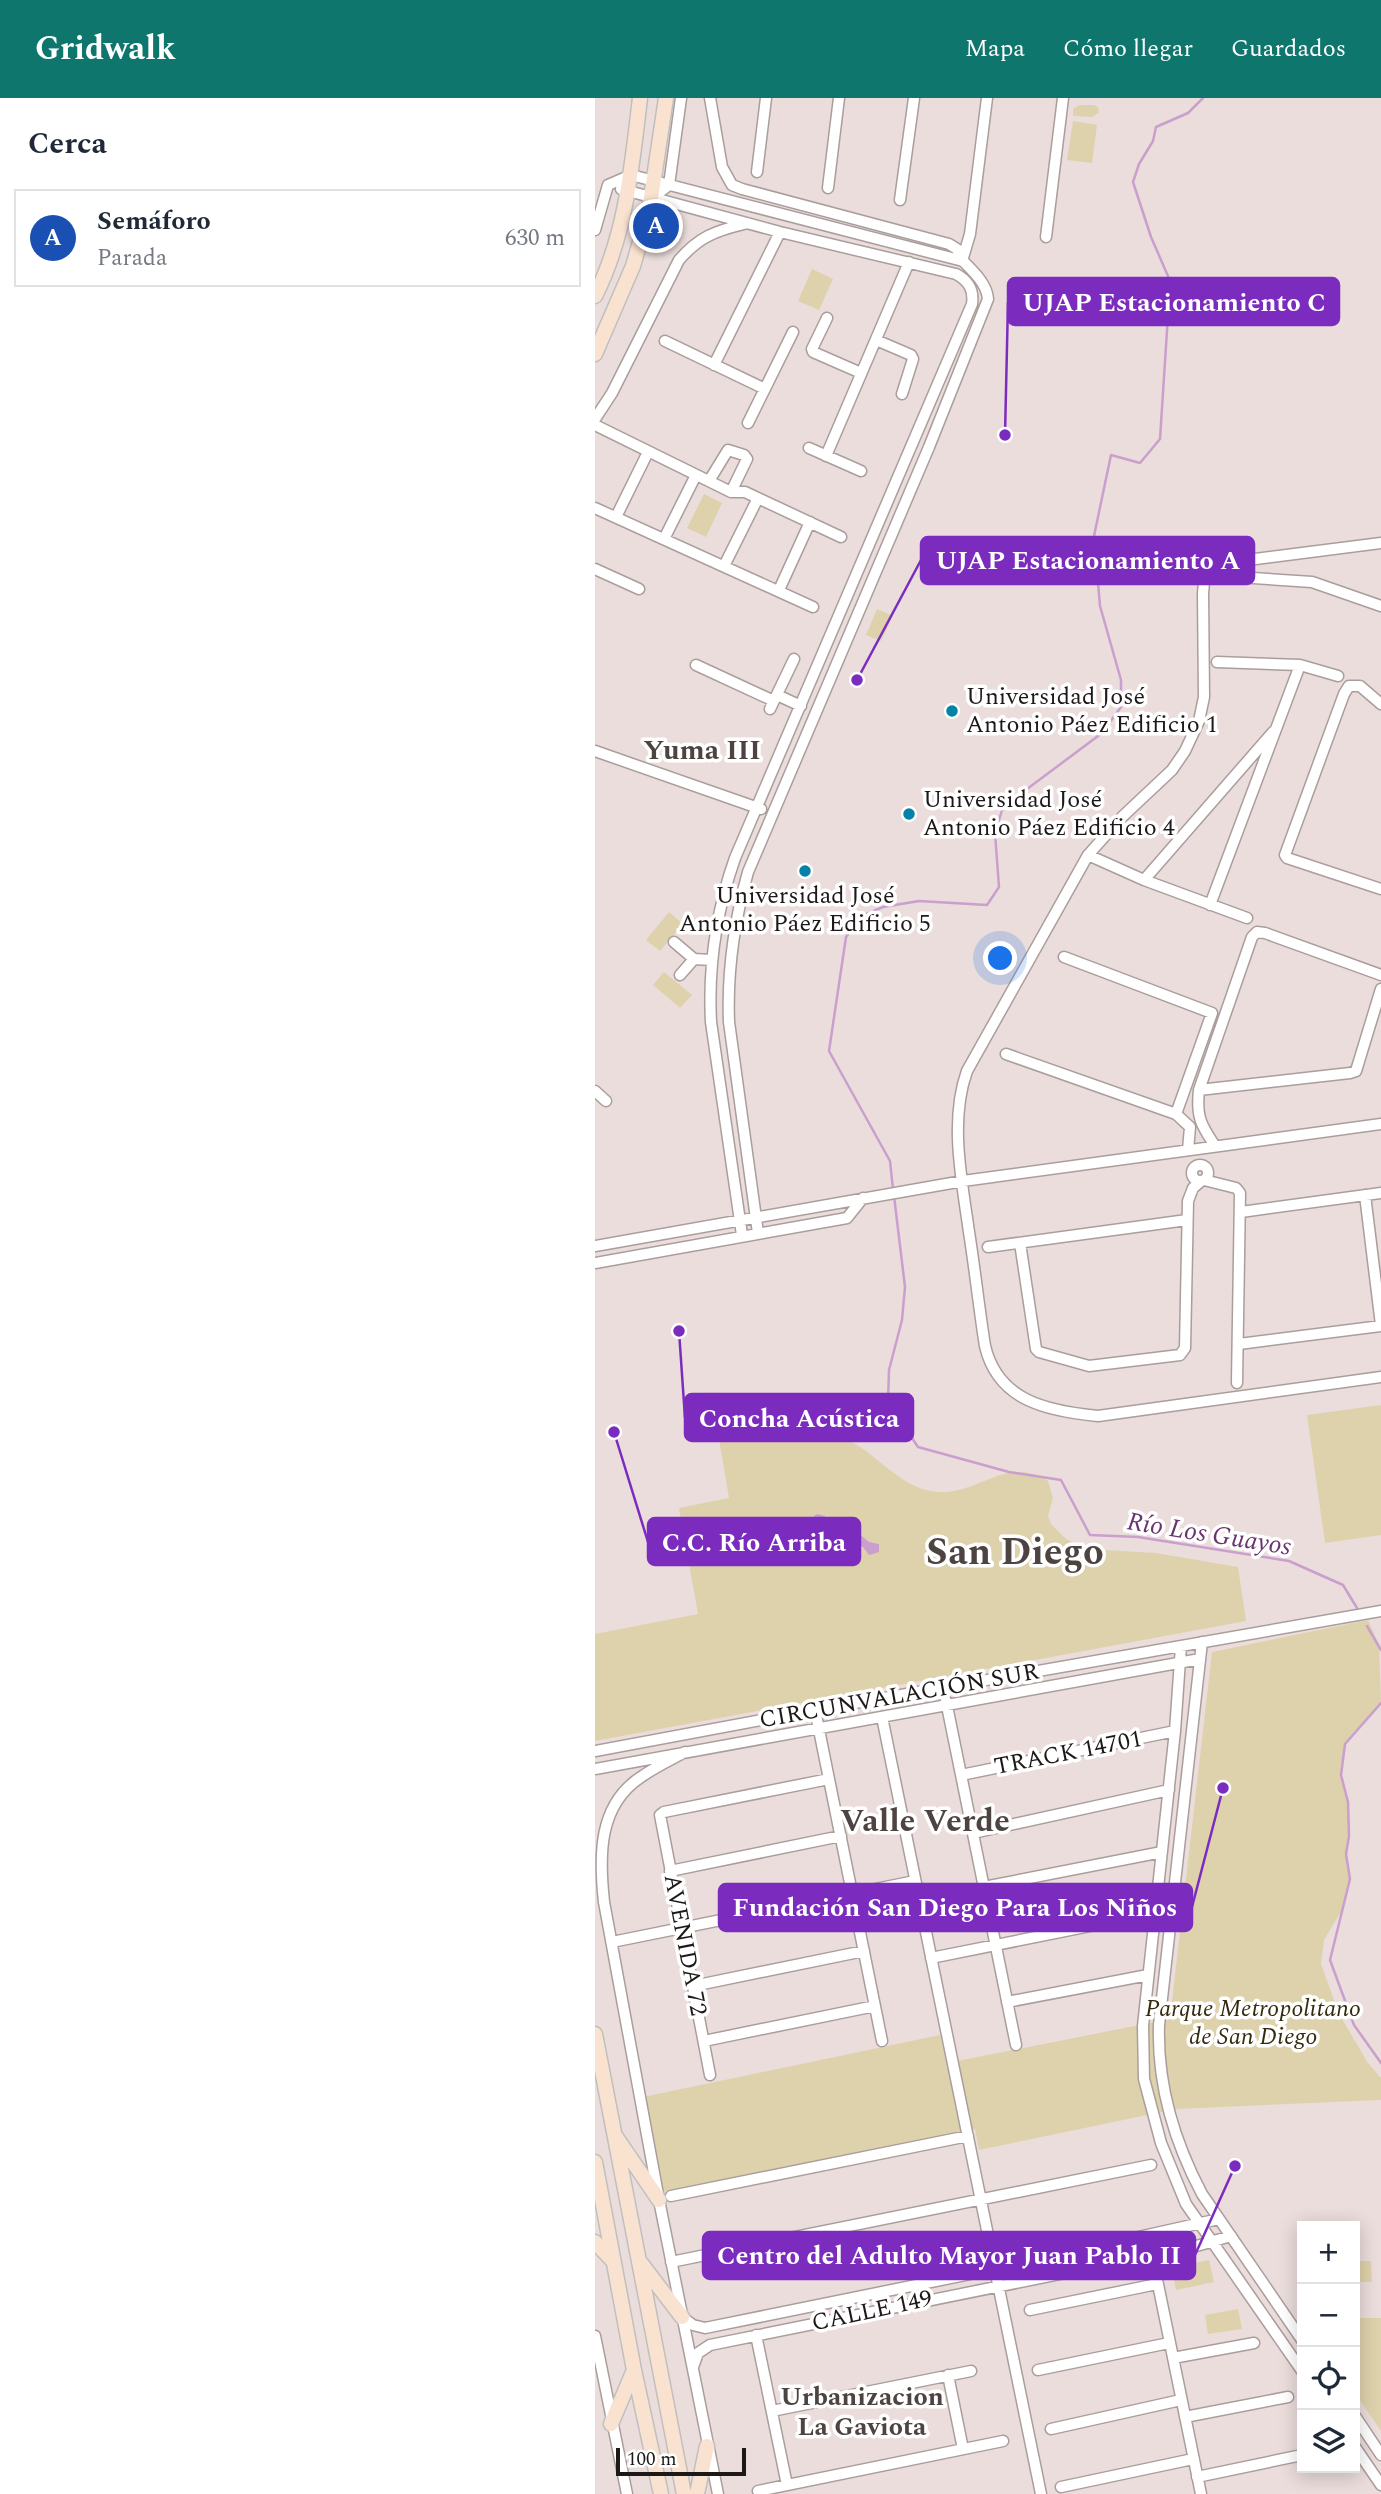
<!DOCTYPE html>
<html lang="es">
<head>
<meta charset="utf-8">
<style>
	:root { --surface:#fff; --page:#f2f2f3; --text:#1f2937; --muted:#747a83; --line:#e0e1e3; --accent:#0f766e }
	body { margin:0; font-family:Spectral,serif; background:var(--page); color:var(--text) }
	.controls { position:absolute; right:21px; bottom:21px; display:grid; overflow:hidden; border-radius:0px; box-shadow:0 4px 18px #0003 }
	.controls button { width:63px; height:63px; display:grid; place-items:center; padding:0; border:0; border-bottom:2px solid var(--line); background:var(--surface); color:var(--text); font:35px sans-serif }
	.scale { position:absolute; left:21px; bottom:18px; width:130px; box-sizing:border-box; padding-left:7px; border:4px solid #1e1919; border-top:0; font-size:19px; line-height:24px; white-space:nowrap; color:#1e1919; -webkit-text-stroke:5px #fff; paint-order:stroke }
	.you { position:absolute; left:406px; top:861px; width:24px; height:24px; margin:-18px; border:5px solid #fff; border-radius:50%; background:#1a73e8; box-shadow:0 0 0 10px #1a73e833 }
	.badge { display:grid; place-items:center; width:46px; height:46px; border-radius:50%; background:var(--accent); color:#fff; font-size:23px; font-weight:700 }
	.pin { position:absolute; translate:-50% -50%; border:4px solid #fff; box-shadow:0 2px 7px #0006 }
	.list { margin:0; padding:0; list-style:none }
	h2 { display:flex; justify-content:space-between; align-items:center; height:91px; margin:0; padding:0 28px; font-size:30px }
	h2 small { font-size:23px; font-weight:400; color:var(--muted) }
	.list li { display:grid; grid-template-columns:46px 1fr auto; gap:21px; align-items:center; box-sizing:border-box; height:98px; margin:0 14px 14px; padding:0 14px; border:2px solid var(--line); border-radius:0px }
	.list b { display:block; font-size:26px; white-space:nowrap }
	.list p { margin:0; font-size:23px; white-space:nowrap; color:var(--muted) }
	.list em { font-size:23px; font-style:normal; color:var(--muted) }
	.icon { flex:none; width:38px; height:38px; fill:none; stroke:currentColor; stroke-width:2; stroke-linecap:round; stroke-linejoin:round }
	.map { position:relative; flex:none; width:786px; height:2396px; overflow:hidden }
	header { display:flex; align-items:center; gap:42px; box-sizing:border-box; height:98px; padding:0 35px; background:var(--accent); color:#fff }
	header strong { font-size:33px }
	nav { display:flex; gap:38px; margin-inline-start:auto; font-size:24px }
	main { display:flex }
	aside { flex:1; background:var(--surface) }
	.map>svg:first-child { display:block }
	.green { fill:#ded2ad }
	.water { fill:#ca9fce }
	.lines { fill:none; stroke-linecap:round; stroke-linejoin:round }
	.stream { stroke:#ca9fce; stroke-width:2.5 }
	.minor-casing { stroke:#aa9e9c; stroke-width:13 }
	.major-casing { stroke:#c0bfbf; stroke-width:17 }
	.minor { stroke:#fff; stroke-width:10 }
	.major { stroke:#f9e2d0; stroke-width:14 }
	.poi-dot { fill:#0482a7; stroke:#fff; stroke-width:2.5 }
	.labels { text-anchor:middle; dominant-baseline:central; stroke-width:7; stroke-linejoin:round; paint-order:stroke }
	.poi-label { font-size:24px; fill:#1e1919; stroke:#fff; text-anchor:start }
	.street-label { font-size:24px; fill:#1e1919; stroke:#fff }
	.park-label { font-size:24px; font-style:italic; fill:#342b0f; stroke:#fff }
	.water-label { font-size:26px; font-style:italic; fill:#69346f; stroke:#fff }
	.neighbourhood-label { font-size:26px; font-weight:bold; fill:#4d4341; stroke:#fff }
	.quarter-label { font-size:28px; font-weight:bold; fill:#4d4341; stroke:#fff }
	.district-label { font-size:32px; font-weight:bold; fill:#4d4341; stroke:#fff }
	.town-label { font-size:38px; font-weight:bold; fill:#4d4341; stroke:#fff }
	.leader { fill:none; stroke:#7b2cbf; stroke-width:2.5 }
	.callout-dot { fill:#7b2cbf; stroke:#fff; stroke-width:2.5 }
	.callout { fill:#7b2cbf; stroke:#7b2cbf; stroke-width:2.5 }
	.callout-label { font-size:26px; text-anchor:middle; font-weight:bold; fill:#fff }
</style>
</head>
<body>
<header>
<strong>Gridwalk</strong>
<nav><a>Mapa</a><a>Cómo llegar</a><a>Guardados</a></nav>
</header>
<main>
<aside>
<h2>Cerca<small></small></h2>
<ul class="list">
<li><span class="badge" style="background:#1a4fb4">A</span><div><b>Semáforo</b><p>Parada</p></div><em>630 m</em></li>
</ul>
</aside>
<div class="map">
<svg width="786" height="2396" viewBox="0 0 786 2396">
	<rect width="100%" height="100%" fill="#eadddb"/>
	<path class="green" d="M484,7H499L503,9L504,14L498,19L478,18V11Z
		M478,23L502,27L497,65L472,62Z
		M217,171L238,181L224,212L203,203Z
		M109,396L127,405L111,439L92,430Z
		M282,511L298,518L286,543L271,537Z
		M74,814L88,826L65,853L51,842Z
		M69,874L97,897L85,910L58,887Z
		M116,1294C164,1309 219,1319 262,1347C289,1364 311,1393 345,1394C386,1395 412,1357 453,1383L458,1400L453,1418L456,1426L471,1441L491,1451L561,1455L643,1469L651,1523L0,1643V1536L103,1516L84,1410L134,1400Z
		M786,1307V1437L730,1445L712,1317Z
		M773,1522L784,1547L786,1605L750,1647L746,1677L753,1704L754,1738L751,1756L755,1781L747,1812L729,1842L726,1866L744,1916L773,1965L786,1980V2002L581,2011L384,2052L380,2031L67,2094L48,1999L345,1937L352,1965L575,1921L617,1554Z
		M614,2162L619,2184L581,2192L576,2170Z
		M760,2163H776L777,2184H760Z
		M643,2211L647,2231L613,2236L610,2217Z
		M760,2220H786V2333L760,2295Z"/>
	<path class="water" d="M222,1416L230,1418L233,1431L237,1435H244L251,1425L274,1444L284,1446V1454L274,1457L268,1449L259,1445L243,1462L227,1447C234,1436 223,1433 217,1426L218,1419Z"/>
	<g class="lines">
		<path class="stream" d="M298,1091L295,1063L234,953L251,839L269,817L288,809L324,803L392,807L404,789L400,735L408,709L507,635L526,609V582L505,508L499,438L516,357L545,365L565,341L573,217V178L556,139L538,84L544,66L558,43L561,29L593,15L608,0
			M299,1098L310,1189L307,1222L294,1272L293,1304L323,1349L414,1374L466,1382L495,1437L543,1439L694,1463L748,1487L762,1510
			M772,1528L786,1552
			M786,1605L750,1646L746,1677L753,1704L754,1738L751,1756L755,1781L735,1862L759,1927L786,1965"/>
		<g class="minor-casing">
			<path id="minor" d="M115,0L127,69L137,87L147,91L354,146L362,151L368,163
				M162,74L171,0
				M13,87L36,77L368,163C378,173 392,186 393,201L334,349L153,774C139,824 132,873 134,924L163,1135
				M233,90L244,0
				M26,91L185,134L361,176C374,183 379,192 377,206L140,760C121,814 113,867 116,924L147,1137
				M57,100L74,87L86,0
				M305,102L319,0
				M0,132L13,87
				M451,139L468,0
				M367,163L375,136L392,0
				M232,220L217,251L218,254L266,275
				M281,242L316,257L318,261L307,296
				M70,243L170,291
				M119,267L185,134
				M0,321L17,295L84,162C104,139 120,133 149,126
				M153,325L198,234
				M0,327L136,394H150L246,439
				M214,350L266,373
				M231,358L314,164
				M114,383L133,352L149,357L152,361L136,394
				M0,410L218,509
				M21,419L53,354
				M69,441L101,377
				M786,445L613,467L610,471L608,496L609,599L604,623L590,653L577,672L527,719L493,757L372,973C354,1023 367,1083 374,1134C380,1172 384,1210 390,1248C403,1303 452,1313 503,1318L786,1279
				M129,468L163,400
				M0,471L44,491
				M628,478L717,484L786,508
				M184,492L215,424
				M622,564L705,567L743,578
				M101,567L179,603
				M182,597L206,608
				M786,606L765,588H754L749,596L690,757L692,760L786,791
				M175,611L199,561
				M0,653L166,711
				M493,757L549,782L652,820
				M549,782L678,634
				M615,807L705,567
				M79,844L99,861L116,862
				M469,859L617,915L581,1016
				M85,877L99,861
				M411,956L581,1016L595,1029L593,1052
				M604,992L755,975L761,973L786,891
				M0,993L11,1003
				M620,1048C606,1027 601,1019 604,992L657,839L662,834L670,835L786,877
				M597 1075a8 8 0 1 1 16 0a8 8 0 1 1-16 0Z
				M609,1082L641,1090L645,1095L642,1285
				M770,1097L786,1227
				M646,1114L786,1095
				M425,1145L441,1251L444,1254L494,1268L585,1257L590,1250L593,1103L598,1090L605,1084
				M0,1148L368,1083L786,1026
				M393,1149L592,1122
				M0,1165L252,1120L268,1100
				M644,1246L786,1228
				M607,1544L564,1927C562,1988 579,2043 607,2096L707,2242
				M586,1548L580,1633L548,1928L549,1981L566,2045L591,2106L707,2273
				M351,1603L421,1947
				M220,1612L287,1943
				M287,1619L446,2396
				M0,1653L220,1612L786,1513
				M90,1654C75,1662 60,1669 46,1679C3,1707 4,1758 9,1804L64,2102L123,2396
				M0,1671L605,1561
				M366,1677L580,1633
				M378,1735L574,1692
				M75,1773L246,1738
				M389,1789L567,1754
				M17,1844L320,1783
				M336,1860L560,1815
				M98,1888L269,1853
				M412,1904L553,1877
				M109,1943L280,1908
				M115,1977L65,1717L69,1714L234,1681
				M76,2098L373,2038
				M557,2157L606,2396
				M76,2164L556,2067
				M435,2212L562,2186
				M87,2219L98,2227L110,2230L400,2171L624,2121
				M161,2237L192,2387
				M0,2238L32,2396
				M578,2260L659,2245
				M98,2269L103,2255L115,2247L598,2149L636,2138
				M443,2272L574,2245
				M353,2277L368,2351
				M177,2313L376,2273
				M760,2318L786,2357
				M590,2319L693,2299
				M456,2331L586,2302
				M760,2349L786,2387
				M602,2379L707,2357
				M466,2389L598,2361
				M163,2393L408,2343"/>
		</g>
		<g class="major-casing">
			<path id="major" d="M0,198C31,137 37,67 45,0
				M0,256L38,168L54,113L71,0
				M0,1936L89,2396
				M21,2039L64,2102
				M0,2064L39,2272L66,2396
				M0,2144L18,2163
				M45,2164L87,2219
				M16,2326L39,2272
				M102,2396L112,2348"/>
		</g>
		<use href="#minor" class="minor"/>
		<use href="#major" class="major"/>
	</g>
	<g class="poi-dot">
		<circle cx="357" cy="613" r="7"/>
		<circle cx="314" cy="716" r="7"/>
		<circle cx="210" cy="773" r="7"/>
	</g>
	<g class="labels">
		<g class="poi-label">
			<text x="371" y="599">Universidad José<tspan x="371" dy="28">Antonio Páez Edificio 1</tspan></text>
			<text x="328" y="702">Universidad José<tspan x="328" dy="28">Antonio Páez Edificio 4</tspan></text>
			<text x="210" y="798" text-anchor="middle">Universidad José<tspan x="210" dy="28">Antonio Páez Edificio 5</tspan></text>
		</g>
		<g class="street-label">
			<text transform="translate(304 1598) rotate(-10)">CIRCUNVALACIÓN SUR</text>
			<text transform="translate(473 1655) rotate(-11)">TRACK 14701</text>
			<text transform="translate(90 1847) rotate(79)">AVENIDA 72</text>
			<text transform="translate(277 2213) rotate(-12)">CALLE 149</text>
		</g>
		<g class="park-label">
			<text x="658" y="1911">Parque Metropolitano<tspan x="658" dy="28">de San Diego</tspan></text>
		</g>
		<g class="water-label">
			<text transform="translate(614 1436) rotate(9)">Río Los Guayos</text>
		</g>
		<g class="neighbourhood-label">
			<text x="267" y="2299">Urbanizacion<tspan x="267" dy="30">La Gaviota</tspan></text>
		</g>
		<g class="quarter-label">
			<text x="107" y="652">Yuma III</text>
		</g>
		<g class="district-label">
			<text x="330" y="1723">Valle Verde</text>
		</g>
		<g class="town-label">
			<text x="420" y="1455">San Diego</text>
		</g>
	</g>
	<path class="leader" d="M410 337L413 204M262 582L326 462M84 1233L90 1320M19 1334L53 1444M628 1690L597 1809M640 2068L600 2157"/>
	<g class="callout-dot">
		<circle cx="410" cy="337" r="7"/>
		<circle cx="262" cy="582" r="7"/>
		<circle cx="84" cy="1233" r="7"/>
		<circle cx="19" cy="1334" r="7"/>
		<circle cx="628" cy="1690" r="7"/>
		<circle cx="640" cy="2068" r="7"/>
	</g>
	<g class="callout">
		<rect x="413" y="180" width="331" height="47" rx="7"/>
		<rect x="326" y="439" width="333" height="47" rx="7"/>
		<rect x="90" y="1296" width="228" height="47" rx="7"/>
		<rect x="53" y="1420" width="212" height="47" rx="7"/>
		<rect x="124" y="1786" width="473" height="47" rx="7"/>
		<rect x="108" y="2134" width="492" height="47" rx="7"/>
	</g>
	<g class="callout-label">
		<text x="579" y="213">UJAP Estacionamiento C</text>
		<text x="493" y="471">UJAP Estacionamiento A</text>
		<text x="204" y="1329">Concha Acústica</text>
		<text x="159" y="1453">C.C. Río Arriba</text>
		<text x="360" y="1818">Fundación San Diego Para Los Niños</text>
		<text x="354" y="2166">Centro del Adulto Mayor Juan Pablo II</text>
	</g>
</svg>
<div class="controls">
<button>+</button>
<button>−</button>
<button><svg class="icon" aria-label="locate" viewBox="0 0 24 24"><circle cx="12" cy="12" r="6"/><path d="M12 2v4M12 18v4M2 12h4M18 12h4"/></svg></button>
<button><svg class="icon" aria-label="layers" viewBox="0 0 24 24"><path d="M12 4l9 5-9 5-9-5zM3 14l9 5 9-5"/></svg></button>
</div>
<div class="scale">100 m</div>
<div class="you"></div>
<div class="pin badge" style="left:61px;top:128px;background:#1a4fb4">A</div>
</div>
</main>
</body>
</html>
